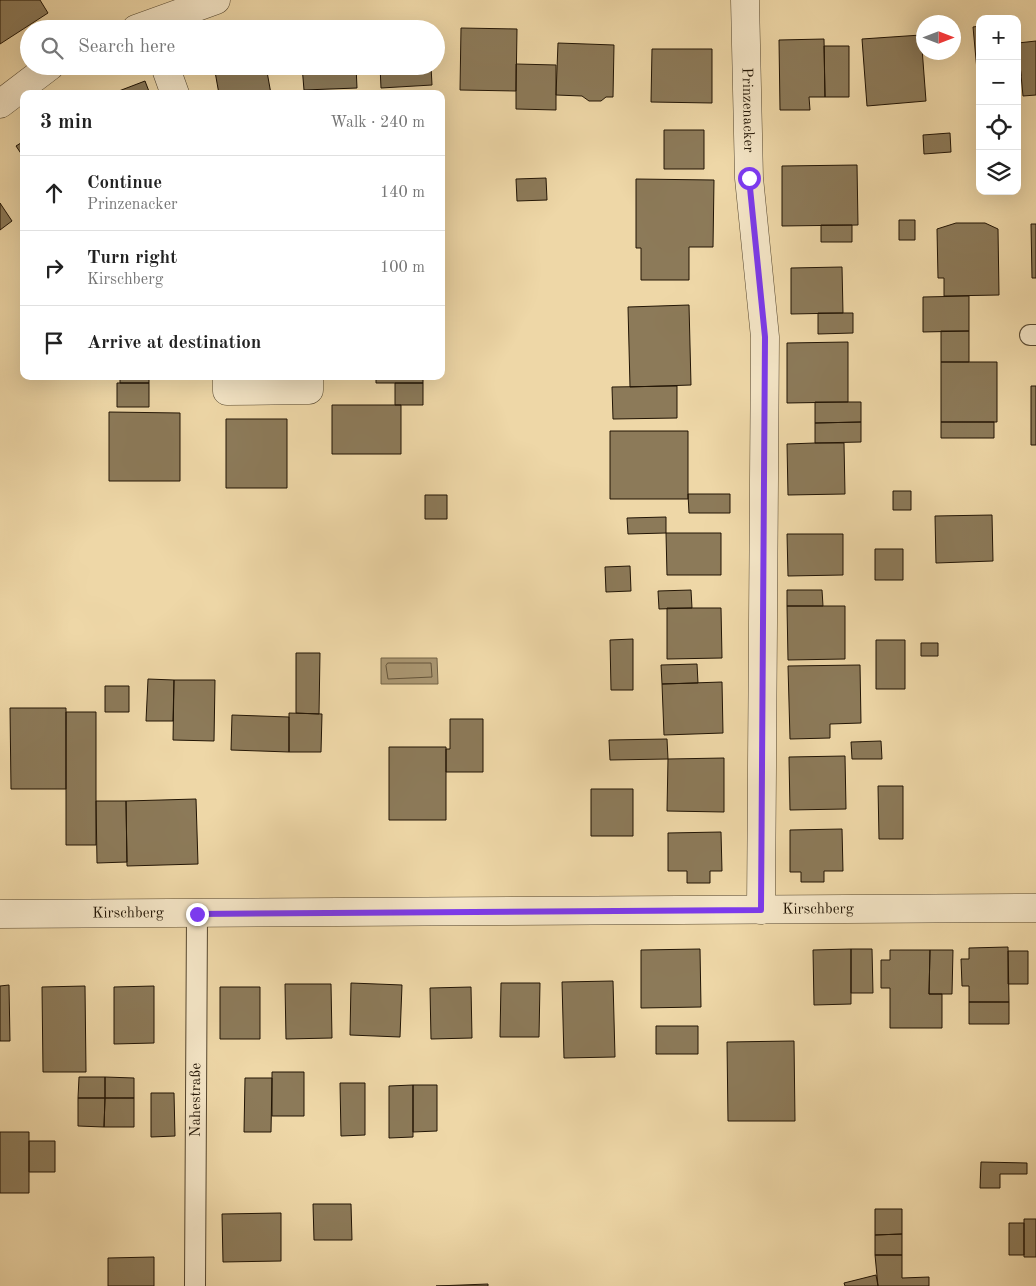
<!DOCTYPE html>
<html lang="en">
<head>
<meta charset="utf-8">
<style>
	:root { --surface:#fff; --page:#f6f6f6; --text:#222; --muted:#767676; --line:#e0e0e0 }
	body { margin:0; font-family:"Old Standard TT",serif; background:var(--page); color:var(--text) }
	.controls { position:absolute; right:15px; top:15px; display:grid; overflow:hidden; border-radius:10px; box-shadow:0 5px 20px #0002 }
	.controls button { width:45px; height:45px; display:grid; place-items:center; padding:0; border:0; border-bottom:1px solid var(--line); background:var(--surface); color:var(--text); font:25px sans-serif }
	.compass { position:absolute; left:916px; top:15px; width:45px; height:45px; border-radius:50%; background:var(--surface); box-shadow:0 5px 20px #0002; rotate:90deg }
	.stop { position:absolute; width:15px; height:15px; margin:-11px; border:4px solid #7c3aed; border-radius:50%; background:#fff }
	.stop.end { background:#7c3aed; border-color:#fff; box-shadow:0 1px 5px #0008 }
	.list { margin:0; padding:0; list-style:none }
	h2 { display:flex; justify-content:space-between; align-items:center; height:65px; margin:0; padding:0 20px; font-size:21px }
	h2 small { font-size:16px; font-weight:400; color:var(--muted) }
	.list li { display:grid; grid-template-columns:32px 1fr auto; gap:15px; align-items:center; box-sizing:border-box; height:75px; padding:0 20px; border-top:1px solid var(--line) }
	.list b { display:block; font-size:19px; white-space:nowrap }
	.list p { margin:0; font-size:16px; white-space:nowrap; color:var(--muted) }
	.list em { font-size:16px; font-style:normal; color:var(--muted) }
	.icon { flex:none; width:28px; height:28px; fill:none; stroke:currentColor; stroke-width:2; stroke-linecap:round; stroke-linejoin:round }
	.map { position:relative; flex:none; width:1036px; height:1286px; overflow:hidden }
	.search { position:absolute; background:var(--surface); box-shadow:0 5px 20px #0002; left:20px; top:20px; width:425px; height:55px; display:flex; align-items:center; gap:12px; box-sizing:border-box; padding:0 18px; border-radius:28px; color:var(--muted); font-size:19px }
	.panel { position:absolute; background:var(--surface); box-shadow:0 5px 20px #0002; left:20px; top:90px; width:425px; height:290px; border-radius:10px }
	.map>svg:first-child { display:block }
	.water { fill:#a99570; stroke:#736245 }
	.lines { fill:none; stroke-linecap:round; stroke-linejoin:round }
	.shore { stroke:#66553a; stroke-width:1 }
	.building { fill:#8c7a59; stroke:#221505 }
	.lane-casing { stroke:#55462e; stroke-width:22 }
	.street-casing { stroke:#55462e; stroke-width:29 }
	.lane { stroke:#f4e5c6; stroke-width:20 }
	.street { stroke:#f4e5c6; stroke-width:28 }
	.route { stroke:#7c3aed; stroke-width:6 }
	.labels { text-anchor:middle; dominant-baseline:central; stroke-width:4; stroke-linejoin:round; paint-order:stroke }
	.street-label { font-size:15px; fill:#221505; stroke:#f4e5c6 }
</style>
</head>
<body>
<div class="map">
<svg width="1036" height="1286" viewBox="0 0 1036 1286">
	<rect width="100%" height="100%" fill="#eed7a7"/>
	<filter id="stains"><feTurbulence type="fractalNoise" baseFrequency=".004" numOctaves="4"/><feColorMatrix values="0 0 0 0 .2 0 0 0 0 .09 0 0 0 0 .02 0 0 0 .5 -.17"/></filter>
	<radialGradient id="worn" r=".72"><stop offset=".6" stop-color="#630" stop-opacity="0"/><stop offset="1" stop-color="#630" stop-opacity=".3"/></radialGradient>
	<path class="water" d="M381,658H437L438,684H381Z"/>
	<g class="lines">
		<path class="shore" d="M388,663H431L432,677L388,679L386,666Z"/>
	</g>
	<path class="building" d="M0,0H40L48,13L0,44Z
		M980,26V81H978L973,27Z
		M461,28L517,29L516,91L460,90Z
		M1017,30L1021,76L1017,77Z
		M921,35L926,101L867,106L862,39Z
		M824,39L825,97H809L810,110H780L779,40Z
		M1036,41V95L1023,96L1018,43Z
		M558,43L614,45L613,97H606L601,101H589L582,96L556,95Z
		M824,46H849V97H825Z
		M652,49H712V103L651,102Z
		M516,64L556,65V110L516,109Z
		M214,66H266L271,94H219Z
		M302,66H356L357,88L304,90Z
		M380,66H431L432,85L381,88Z
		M145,81L150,94H111Z
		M664,130H704V169H664Z
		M950,133L951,152L924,154L923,135Z
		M24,141V158L16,146Z
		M857,165L858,225L782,226V166Z
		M546,178L547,200L517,201L516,179Z
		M636,179L714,180L713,247H689V280H641V248H636Z
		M0,203L12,221L0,230Z
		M899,220H915V240H899Z
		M956,223H985L998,229L999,295L944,296V278H938L937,229Z
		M1031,224H1036V278H1032Z
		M821,225H852V242H821Z
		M842,267L843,313L791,314V268Z
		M969,296V331L923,332V297Z
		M689,305L691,385L630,387L628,307Z
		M818,313H853V333L818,334Z
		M941,331H969V362H941Z
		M848,342V402L787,403V343Z
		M941,362H997V422H941Z
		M120,376H149V383H120Z
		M376,376H423V383H376Z
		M117,383H149V407H117Z
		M395,383H423V405H395Z
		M677,386V418L613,419L612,387Z
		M1031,386H1036V445H1031Z
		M815,402H861V422L815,423Z
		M332,405H401V454H332Z
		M109,412L180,413V481H109Z
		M226,419H287V488H226Z
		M861,422V442L815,443V423Z
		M941,422H994V438H941Z
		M610,431H688V499H610Z
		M815,443H844L845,494L788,495L787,444Z
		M893,491H911V510H893Z
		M688,494H730V513H689Z
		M425,495H447V519H425Z
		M992,515L993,561L936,563L935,516Z
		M666,517V533L628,534L627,518Z
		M666,533H721V575H667Z
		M787,534H843V575L788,576Z
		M875,549H903V580H875Z
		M630,566L631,591L606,592L605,567Z
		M691,590L692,608L659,609L658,591Z
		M787,590H822L823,606H787Z
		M787,606H845V659L788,660Z
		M667,608H721L722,658L667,659Z
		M633,639V690H611L610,640Z
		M876,640H905V689H876Z
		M921,643H938V656H921Z
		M296,653H320L319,714L296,713Z
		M697,664L698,683L662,684L661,665Z
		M860,665L861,723L830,724V738L790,739L788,666Z
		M148,679L174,680L173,721H146Z
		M174,680H215L214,741L173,740Z
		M722,682L723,733L664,735L662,684Z
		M105,686H129V712H105Z
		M10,708H66V789H11Z
		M66,712H96V845H66Z
		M289,713L322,714L321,752H289Z
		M232,715L289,717V752L231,750Z
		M450,719H483V772H446V749H450Z
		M667,739L668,759L610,760L609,740Z
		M881,741L882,759H852L851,742Z
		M389,747H446V820H389Z
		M845,756L846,809L790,810L789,757Z
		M724,758V812L667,811L668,759Z
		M878,786H903V839H879Z
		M591,789H633V836H591Z
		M196,799L198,864L127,866L126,801Z
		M96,801H126L127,862L97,863Z
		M842,829L843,871H824V882H801V872H790V830Z
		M721,832L722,871H710V883H687V871H668V833Z
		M1008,947L1009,1002H969V986H962L961,959H969V948Z
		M700,949L701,1007L641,1008V950Z
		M851,949V1004L814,1005L813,950Z
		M851,949H872L873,993H851Z
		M890,950H930L929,994H942V1028H890V988H881V960H890Z
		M930,950H953L952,994H929Z
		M1008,951H1028V984H1008Z
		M613,981L615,1057L564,1058L562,982Z
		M351,983L402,985L400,1037L350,1035Z
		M501,983H540L539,1037H500Z
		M285,984H331L332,1038L286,1039Z
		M9,985L10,1041H0V986Z
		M85,986L86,1072H43L42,987Z
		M154,986V1043L114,1044V987Z
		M220,987H260V1039H220Z
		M471,987L472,1038L431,1039L430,988Z
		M969,1002H1009V1024H969Z
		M656,1026H698V1054H656Z
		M794,1041L795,1121H728L727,1042Z
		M272,1072H304V1116H272Z
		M79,1077H105V1098H78Z
		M105,1077L134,1078V1098H105Z
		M245,1078H272L271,1132H244Z
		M340,1083H365V1135L341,1136Z
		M413,1085H437V1131L413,1132Z
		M413,1085V1137L389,1138V1086Z
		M151,1093H174L175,1136L151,1137Z
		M78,1098H105L104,1127L78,1126Z
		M105,1098H134V1127H104Z
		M0,1132H29V1193H0Z
		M29,1141H55V1172H29Z
		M981,1162L1027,1163V1174H1000V1188H980Z
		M313,1204H351L352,1240H314Z
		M875,1209H902V1234L875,1235Z
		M281,1213V1261L223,1262L222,1214Z
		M1024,1219H1036V1257H1024Z
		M1009,1223H1024V1255H1009Z
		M902,1234V1255H875V1235Z
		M875,1255H902V1278L929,1277V1286H878Z
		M154,1257V1286H108V1258Z
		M876,1275L878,1286H845L844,1283Z
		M488,1284V1286H436Z"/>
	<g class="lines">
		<g class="lane-casing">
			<g id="lane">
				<path d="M1030,335H1036"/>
				<path id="s1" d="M195,1286L197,914"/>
			</g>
		</g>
		<g class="street-casing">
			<g id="street">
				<path id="s2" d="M745,0L749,178L765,337L761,910"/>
				<path d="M136,29L216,0"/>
				<path d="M165,66L175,94"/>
				<path d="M0,104L50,66"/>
				<path d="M227,376V391L309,390V376"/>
				<path id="s3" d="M0,914L1036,908"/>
			</g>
		</g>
		<use href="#lane" class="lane"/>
		<use href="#street" class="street"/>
	</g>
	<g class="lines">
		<path class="route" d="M197,914L761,910L765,337L749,178"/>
	</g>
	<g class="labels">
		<g class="street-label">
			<text stroke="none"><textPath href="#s2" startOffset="110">Prinzenacker</textPath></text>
			<text stroke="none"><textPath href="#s3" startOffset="818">Kirschberg</textPath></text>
			<text stroke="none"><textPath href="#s3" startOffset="128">Kirschberg</textPath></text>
			<text stroke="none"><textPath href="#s1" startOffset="186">Nahestraße</textPath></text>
		</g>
	</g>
	<rect width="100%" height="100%" filter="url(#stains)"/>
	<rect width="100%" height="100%" fill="url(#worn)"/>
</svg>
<div class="controls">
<button>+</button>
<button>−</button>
<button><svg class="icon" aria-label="locate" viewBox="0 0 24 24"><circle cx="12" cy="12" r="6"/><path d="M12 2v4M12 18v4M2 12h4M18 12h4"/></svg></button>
<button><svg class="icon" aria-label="layers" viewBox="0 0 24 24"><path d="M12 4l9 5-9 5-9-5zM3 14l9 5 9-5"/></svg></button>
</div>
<svg class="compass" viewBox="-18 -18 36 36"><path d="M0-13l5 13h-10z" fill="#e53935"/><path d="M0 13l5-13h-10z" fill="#767676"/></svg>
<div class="stop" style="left:749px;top:178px"></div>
<div class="stop end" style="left:197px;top:914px"></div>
<div class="search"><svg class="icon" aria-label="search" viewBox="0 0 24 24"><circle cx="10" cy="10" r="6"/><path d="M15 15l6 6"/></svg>Search here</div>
<section class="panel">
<h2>3 min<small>Walk · 240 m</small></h2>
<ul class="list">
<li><svg class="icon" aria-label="ahead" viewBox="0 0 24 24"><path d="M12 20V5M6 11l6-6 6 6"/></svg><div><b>Continue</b><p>Prinzenacker</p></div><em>140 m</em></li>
<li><svg class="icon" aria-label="right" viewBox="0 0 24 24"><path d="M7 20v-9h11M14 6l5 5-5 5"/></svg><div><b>Turn right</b><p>Kirschberg</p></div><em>100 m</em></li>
<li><svg class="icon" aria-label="arrive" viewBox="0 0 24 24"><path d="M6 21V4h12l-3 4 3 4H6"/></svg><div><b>Arrive at destination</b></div></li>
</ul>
</section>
</div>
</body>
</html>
